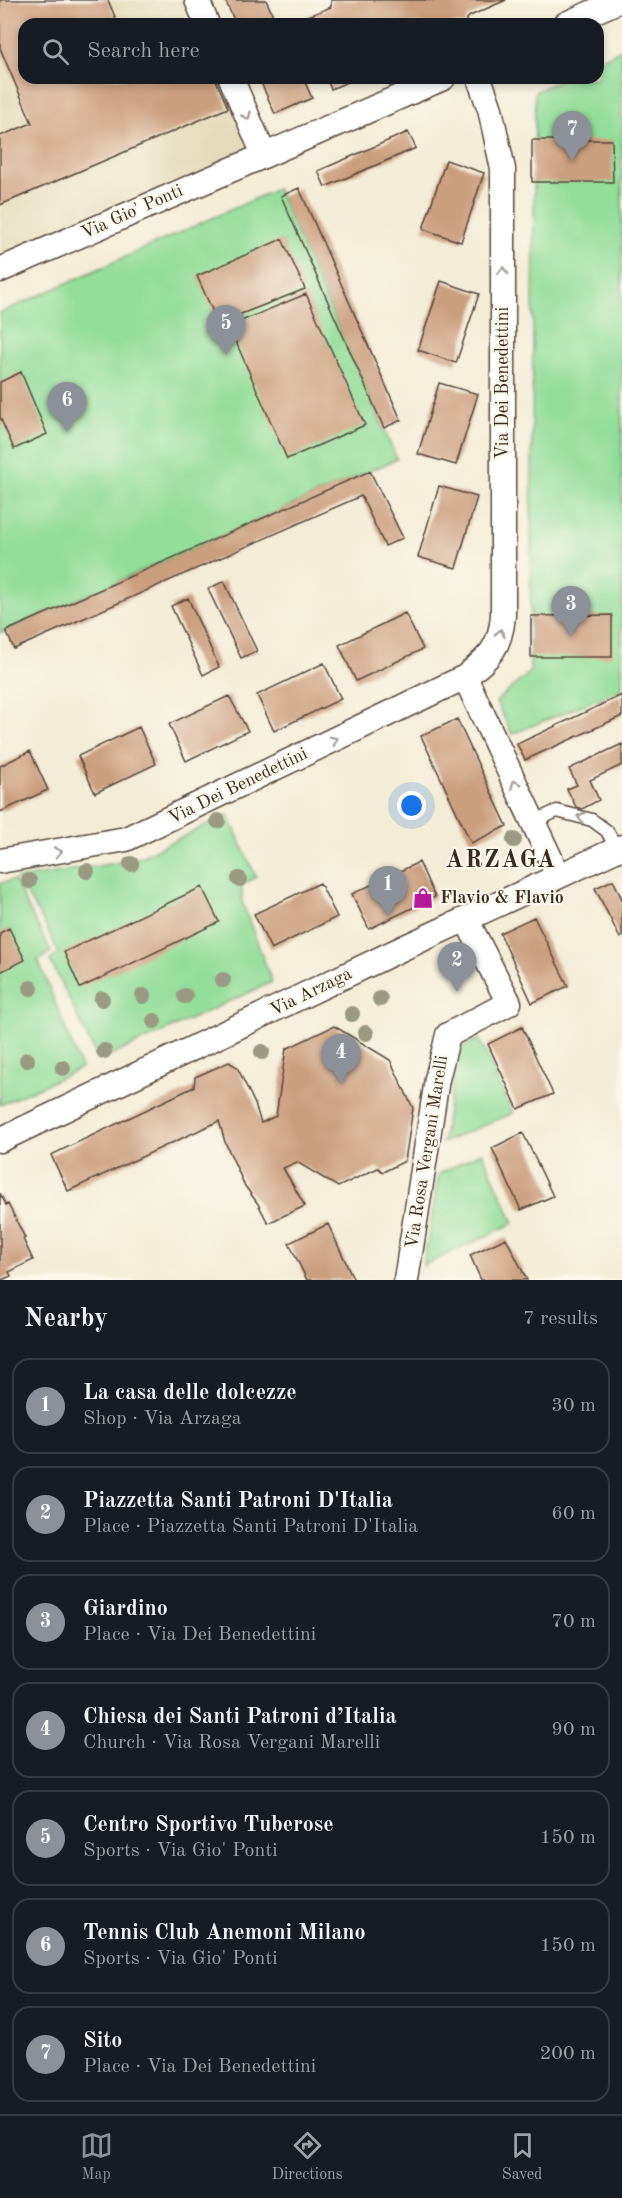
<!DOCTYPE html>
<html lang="en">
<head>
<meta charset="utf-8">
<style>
	:root { --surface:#171b24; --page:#20242c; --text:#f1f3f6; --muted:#9ea1a6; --line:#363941; --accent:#8c9099 }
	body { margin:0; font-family:"Old Standard TT",serif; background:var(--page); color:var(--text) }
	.you { position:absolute; left:412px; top:806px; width:21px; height:21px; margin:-15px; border:4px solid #fff; border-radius:50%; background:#1a73e8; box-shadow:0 0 0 9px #1a73e833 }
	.badge { display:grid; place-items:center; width:39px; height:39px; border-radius:50%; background:var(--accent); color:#fff; font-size:20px; font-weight:700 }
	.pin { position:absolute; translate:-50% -50px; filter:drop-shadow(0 2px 3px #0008) }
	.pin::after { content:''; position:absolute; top:32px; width:21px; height:18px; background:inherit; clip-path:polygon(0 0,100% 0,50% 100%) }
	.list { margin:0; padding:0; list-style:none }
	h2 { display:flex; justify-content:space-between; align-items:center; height:78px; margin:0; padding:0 24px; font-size:26px }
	h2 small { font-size:20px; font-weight:400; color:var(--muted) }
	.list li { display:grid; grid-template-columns:39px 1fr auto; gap:18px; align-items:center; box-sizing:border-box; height:96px; margin:0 12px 12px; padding:0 12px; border:2px solid var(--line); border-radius:18px }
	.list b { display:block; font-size:22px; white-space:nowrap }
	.list p { margin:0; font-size:20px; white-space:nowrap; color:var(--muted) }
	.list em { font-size:20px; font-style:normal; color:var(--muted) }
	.icon { flex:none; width:33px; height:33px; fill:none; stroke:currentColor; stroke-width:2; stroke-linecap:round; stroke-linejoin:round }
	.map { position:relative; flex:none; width:622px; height:1280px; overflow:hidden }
	.search { position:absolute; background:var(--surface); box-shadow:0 3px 9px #0003; left:18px; right:18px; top:18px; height:66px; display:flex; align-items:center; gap:15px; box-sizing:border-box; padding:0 21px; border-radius:18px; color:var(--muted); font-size:22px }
	.sheet { height:834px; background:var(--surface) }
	nav { display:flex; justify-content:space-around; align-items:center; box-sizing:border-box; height:84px; border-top:2px solid var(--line); background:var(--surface); font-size:16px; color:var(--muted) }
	nav a { display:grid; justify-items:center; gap:3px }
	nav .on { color:var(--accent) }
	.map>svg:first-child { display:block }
	.built { fill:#e5dbba }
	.green { fill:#92dd99; stroke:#66845c; stroke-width:1.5 }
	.building { fill:#cb9e7d }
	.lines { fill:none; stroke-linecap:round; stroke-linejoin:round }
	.service-casing { stroke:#57473a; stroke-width:15 }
	.minor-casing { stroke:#57473a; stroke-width:27 }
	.service { stroke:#fff; stroke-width:12 }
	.minor { stroke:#fff; stroke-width:24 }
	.tree { fill:#9a9a82 }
	.oneway { stroke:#a79f9a }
	.labels { text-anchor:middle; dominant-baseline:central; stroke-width:4.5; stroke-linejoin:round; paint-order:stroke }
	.street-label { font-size:18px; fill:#3b2a1e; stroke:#fbf7ec }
	.poi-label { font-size:18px; font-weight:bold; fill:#3b2a1e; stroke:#fbf7ec; text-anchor:start }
	.district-label { font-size:24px; font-weight:bold; letter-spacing:1.5px; fill:#3b2a1e; stroke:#fbf7ec }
</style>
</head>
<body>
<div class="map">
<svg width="622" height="1280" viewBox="0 0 622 1280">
	<rect width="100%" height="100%" fill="#fbf7ec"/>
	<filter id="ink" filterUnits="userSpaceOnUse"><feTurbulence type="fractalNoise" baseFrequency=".0167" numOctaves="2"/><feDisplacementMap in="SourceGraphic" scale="12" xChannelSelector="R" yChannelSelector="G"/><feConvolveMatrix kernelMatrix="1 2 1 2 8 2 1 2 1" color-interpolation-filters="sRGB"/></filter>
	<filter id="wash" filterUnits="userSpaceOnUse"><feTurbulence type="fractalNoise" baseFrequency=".008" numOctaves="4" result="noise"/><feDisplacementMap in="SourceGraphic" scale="24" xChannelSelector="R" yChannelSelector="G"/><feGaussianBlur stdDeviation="1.35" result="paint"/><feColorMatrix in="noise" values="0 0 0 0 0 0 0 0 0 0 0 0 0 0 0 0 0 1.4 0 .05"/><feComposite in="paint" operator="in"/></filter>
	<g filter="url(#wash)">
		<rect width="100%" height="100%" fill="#f3ecd6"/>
		<path class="built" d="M0,0H208L218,24H24V78H241L274,154L0,262Z"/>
		<path class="green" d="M622,49V689L512,734L496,702L530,672L535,92L563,78H598V61Z
			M277,189L397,459L0,633V313Z
			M228,815L256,877L242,885V902L272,982L99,1061L50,960L59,954L45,924L17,879L134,860Z
			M14,880L51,952L38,960L81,1068L0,1105V883Z
			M479,1039L513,1113L442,1143L459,1049Z
			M482,1152L514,1223L423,1266L439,1174Z"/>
		<g id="blocks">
			<path class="building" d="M0,0H108L118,24H24V78H215L228,108L0,205V136L32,123L0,48Z
				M225,0H266L277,24H236Z
				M331,0H506L470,16L466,20L465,24H303L301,19L331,7Z
				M259,78H303L312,98L275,114Z
				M326,78H357L331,89Z
				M408,132L416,148L325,187L318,171Z
				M532,140H612L613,182H532Z
				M446,160L484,173L461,242L423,229Z
				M299,188L401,420L384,428L281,196Z
				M282,239L305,289L218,323L197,276Z
				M441,281L479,294L456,363L418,350Z
				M306,294L365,425L287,459L229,326Z
				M21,372L47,434L14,449L0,417V382Z
				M439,383L478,394L456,465L418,454Z
				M370,471L403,538L385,546L361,496L14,649L6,631Z
				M439,486L477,497L456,568L418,557Z
				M224,581L257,651L241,658L208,589Z
				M188,598L219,667L203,675L171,606Z
				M405,613L423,649L356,681L339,645Z
				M612,615V657H531V616Z
				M324,663L341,699L274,731L257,695Z
				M622,695V716L525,760L517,744Z
				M229,696L248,731L186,761L169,724Z
				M457,719L507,826L471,843L421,736Z
				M139,727L156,764L95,793L78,756Z
				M622,744V765L590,780L599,800L582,809L576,807L567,789L577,785L569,769Z
				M30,751L48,790L0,812V766Z
				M419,862L435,897L369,929L352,894Z
				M613,880L622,899V937L620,938L595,888Z
				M320,883L337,917L271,949L254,914Z
				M202,887L219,922L80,988L64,952Z
				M534,917L568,986L532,1003L500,933Z
				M9,928L25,960L0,972V933Z
				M334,1026L390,1060L413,1108L405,1161L383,1172L378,1168L338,1187L297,1162L283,1168L305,1206L268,1223L258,1204L245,1186L225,1142L219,1121L68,1191L51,1155L194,1087L195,1077L229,1062L237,1067L255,1104L261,1123L276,1116L286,1049Z
				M522,1027L553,1094L518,1109L488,1044Z
				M523,1133L553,1196L521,1210L492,1148Z
				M0,1193L6,1205L8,1204L25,1238L23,1239L33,1260L9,1272L11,1276L2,1280L0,1277Z
				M328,1224L354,1280H307L289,1243Z
				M506,1238L527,1280H481L470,1255Z"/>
		</g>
	</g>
	<g filter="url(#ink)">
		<use href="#blocks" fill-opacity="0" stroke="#57473a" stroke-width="1.5"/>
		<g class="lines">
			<g class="service-casing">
				<path id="service" d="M533,822L557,811L592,820L607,831L617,849"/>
			</g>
			<g class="minor-casing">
				<path id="minor" d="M197,0L207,24
					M566,24L620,0
					M231,78L264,155
					M0,270L443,78
					M465,677L558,875
					M0,861L126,839L465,677C489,657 500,649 503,616V169L490,109L479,78
					M0,1140L401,949L622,847
					M406,1280L437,1079L448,1035L509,1003L466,919"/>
			</g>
			<use href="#service" class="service"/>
			<use href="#minor" class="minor"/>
		</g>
		<g class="tree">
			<circle cx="218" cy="821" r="8"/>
			<circle cx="514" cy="840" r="8"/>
			<circle cx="131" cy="864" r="8"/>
			<circle cx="87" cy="871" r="8"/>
			<circle cx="239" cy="879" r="8"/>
			<circle cx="29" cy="881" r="8"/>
			<circle cx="223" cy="980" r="8"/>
			<circle cx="31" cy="988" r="8"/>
			<circle cx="143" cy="996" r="8"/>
			<circle cx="185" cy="996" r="8"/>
			<circle cx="102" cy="999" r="8"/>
			<circle cx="380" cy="999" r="8"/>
			<circle cx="352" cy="1014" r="8"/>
			<circle cx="154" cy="1021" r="8"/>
			<circle cx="366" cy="1033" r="8"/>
			<circle cx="104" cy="1051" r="8"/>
			<circle cx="262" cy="1052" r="8"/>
			<circle cx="27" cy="1060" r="8"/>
			<circle cx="63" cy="1068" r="8"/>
		</g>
		<defs><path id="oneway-chevron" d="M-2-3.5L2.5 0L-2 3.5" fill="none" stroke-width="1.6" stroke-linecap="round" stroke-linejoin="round" transform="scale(1.5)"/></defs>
		<g class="oneway">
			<use href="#oneway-chevron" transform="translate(247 116) rotate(66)"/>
			<use href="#oneway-chevron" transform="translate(503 271) rotate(-90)"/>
			<use href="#oneway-chevron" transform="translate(500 633) rotate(-78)"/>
			<use href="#oneway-chevron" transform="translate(334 740) rotate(-26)"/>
			<use href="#oneway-chevron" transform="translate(515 784) rotate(-115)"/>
			<use href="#oneway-chevron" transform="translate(581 817) rotate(-166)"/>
			<use href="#oneway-chevron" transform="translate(58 852) rotate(-10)"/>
		</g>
	</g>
	<defs>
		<g id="shop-bare" transform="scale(1.62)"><path d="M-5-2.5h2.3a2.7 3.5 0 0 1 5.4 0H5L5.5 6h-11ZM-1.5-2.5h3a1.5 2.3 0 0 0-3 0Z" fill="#b5179e" stroke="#fbf7ec" stroke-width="2.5" paint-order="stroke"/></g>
	</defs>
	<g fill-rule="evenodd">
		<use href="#shop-bare" x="423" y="898"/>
	</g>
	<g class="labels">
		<g class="street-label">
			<text transform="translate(132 212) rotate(-24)">Via Gio' Ponti</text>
			<text transform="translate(503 383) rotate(-90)">Via Dei Benedettini</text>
			<text transform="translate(238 786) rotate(-26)">Via Dei Benedettini</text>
			<text transform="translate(311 992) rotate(-26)">Via Arzaga</text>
			<text transform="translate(427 1152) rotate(-81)">Via Rosa Vergani Marelli</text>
		</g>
		<g class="poi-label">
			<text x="440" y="898">Flavio &amp; Flavio</text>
		</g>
		<g class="district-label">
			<text x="501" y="861">ARZAGA</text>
		</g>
	</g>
</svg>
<div class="you"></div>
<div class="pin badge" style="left:388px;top:916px">1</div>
<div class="pin badge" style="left:457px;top:992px">2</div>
<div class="pin badge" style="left:571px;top:636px">3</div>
<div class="pin badge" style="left:341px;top:1084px">4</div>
<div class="pin badge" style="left:226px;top:355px">5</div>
<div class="pin badge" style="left:67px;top:432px">6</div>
<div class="pin badge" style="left:572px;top:161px">7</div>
<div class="search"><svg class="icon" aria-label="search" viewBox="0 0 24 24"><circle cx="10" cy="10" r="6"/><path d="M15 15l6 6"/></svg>Search here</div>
</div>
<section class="sheet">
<h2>Nearby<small>7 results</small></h2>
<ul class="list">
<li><span class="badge">1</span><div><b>La casa delle dolcezze</b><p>Shop · Via Arzaga</p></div><em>30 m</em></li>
<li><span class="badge">2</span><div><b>Piazzetta Santi Patroni D'Italia</b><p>Place · Piazzetta Santi Patroni D'Italia</p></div><em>60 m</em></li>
<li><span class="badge">3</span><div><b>Giardino</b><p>Place · Via Dei Benedettini</p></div><em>70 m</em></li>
<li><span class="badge">4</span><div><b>Chiesa dei Santi Patroni d’Italia</b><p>Church · Via Rosa Vergani Marelli</p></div><em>90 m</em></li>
<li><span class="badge">5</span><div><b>Centro Sportivo Tuberose</b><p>Sports · Via Gio' Ponti</p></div><em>150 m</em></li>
<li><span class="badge">6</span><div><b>Tennis Club Anemoni Milano</b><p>Sports · Via Gio' Ponti</p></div><em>150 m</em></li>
<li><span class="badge">7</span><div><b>Sito</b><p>Place · Via Dei Benedettini</p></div><em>200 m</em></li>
</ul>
</section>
<nav>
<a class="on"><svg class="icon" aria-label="map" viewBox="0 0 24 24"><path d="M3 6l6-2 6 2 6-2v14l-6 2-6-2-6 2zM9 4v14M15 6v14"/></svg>Map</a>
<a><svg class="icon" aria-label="directions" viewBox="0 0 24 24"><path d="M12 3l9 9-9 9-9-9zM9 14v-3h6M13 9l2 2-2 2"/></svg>Directions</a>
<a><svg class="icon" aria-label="saved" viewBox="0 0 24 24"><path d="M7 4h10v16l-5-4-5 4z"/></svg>Saved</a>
</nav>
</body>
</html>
